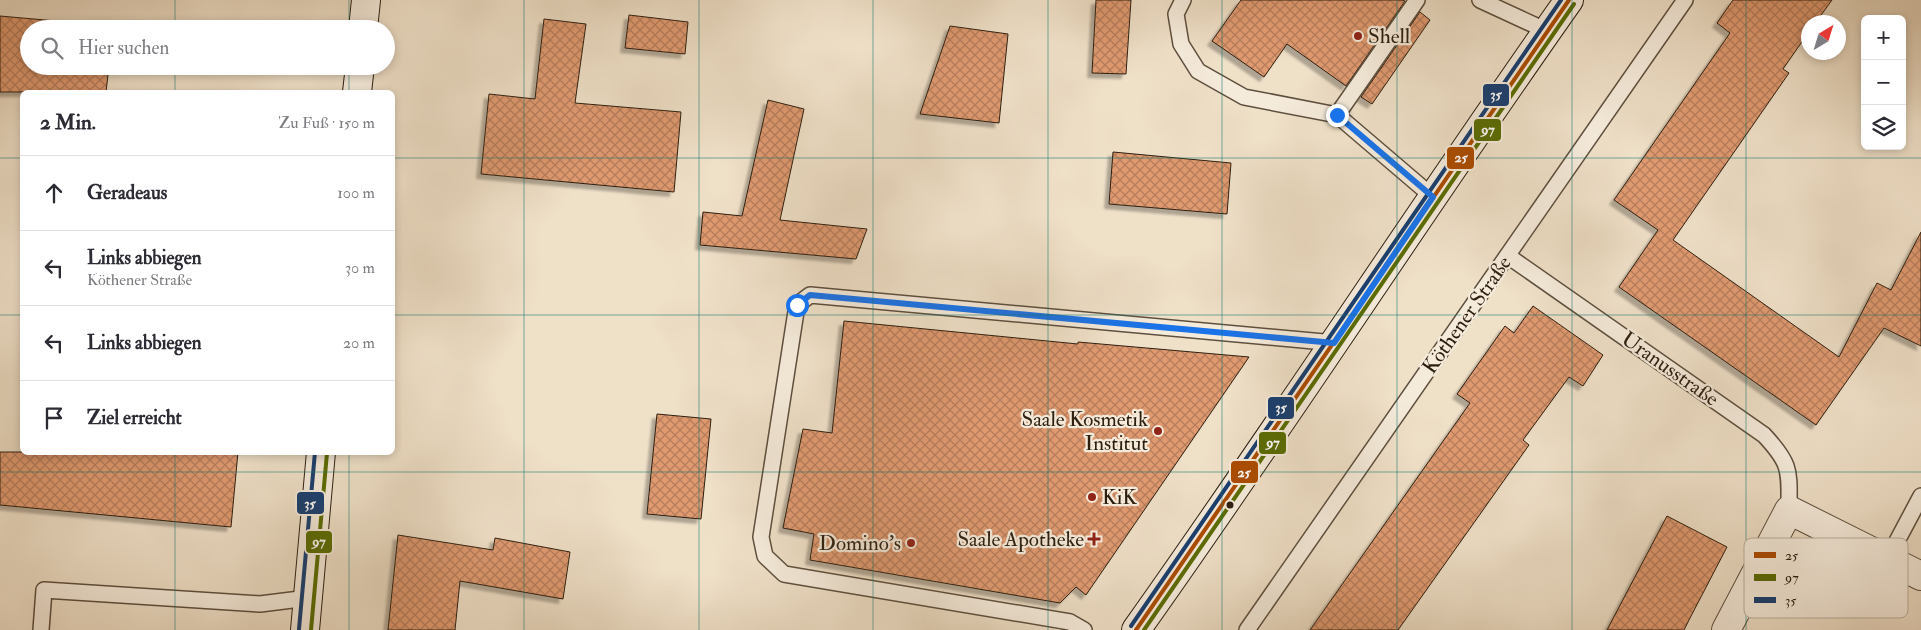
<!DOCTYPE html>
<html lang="de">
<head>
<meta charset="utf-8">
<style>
	:root { --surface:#fff; --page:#f2f2f3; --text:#2b2b33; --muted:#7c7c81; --line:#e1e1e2 }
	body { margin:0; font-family:"IM FELL Double Pica",serif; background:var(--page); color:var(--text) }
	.controls { position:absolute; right:15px; top:15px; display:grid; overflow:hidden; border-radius:8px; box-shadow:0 2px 8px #0003 }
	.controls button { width:45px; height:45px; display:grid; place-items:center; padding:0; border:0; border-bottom:1px solid var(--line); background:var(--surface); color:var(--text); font:25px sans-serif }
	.compass { position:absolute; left:1801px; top:15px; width:45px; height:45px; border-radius:50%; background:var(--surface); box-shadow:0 2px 8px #0003; rotate:38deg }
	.stop { position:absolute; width:15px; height:15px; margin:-11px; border:4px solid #1a73e8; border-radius:50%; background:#fff }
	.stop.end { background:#1a73e8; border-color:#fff; box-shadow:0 1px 5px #0008 }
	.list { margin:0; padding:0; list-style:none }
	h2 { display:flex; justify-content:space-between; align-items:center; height:65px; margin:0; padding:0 20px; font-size:21px }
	h2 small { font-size:16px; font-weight:400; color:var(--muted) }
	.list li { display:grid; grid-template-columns:32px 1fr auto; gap:15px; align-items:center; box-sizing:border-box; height:75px; padding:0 20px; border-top:1px solid var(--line) }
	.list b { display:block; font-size:19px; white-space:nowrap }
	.list p { margin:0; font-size:16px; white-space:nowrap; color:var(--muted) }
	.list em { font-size:16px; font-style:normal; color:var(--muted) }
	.icon { flex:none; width:28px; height:28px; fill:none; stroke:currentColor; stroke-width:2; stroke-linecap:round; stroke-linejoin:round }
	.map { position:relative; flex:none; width:1921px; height:630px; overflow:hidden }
	.search { position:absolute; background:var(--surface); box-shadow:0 2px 8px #0003; left:20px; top:20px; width:375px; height:55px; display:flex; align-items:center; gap:12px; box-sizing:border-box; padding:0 18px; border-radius:28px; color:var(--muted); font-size:19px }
	.panel { position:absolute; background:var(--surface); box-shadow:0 2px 8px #0003; left:20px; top:90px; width:375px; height:365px; border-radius:8px }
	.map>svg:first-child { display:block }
	.building { fill:url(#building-cross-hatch); stroke:#2d1f10; filter:url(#shadow) }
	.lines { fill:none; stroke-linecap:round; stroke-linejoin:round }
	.service-casing { stroke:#5e4f3e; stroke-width:18 }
	.minor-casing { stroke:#5e4f3e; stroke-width:30 }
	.secondary-casing { stroke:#2d1f10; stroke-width:30 }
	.service { stroke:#f5ebdb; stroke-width:15 }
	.minor { stroke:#f5ebdb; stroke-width:28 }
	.secondary { stroke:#f5ebdb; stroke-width:28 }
	.bus-1-casing { stroke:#f5ebdb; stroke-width:8 }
	.bus-2-casing { stroke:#f5ebdb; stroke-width:8 }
	.bus-3-casing { stroke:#f5ebdb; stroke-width:8 }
	.bus-1 { stroke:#ab4c00; stroke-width:4 }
	.bus-2 { stroke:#5a6c02; stroke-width:4 }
	.bus-3 { stroke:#173e70; stroke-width:4 }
	.route { stroke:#1a73e8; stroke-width:6 }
	.grid { fill:none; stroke:#0f766e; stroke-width:1; stroke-opacity:0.55 }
	.poi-dot { fill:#8f2418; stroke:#f5ebdb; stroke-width:2 }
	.bus-dot { fill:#2d1f10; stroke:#f5ebdb; stroke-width:2 }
	.labels { text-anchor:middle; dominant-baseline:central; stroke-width:4.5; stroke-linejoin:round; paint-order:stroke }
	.poi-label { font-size:21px; fill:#2d1f10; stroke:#f5ebdb; text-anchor:end }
	.street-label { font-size:21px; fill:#2d1f10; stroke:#f5ebdb }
	.key { fill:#f5ebdb; stroke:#b9ae9e; stroke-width:1 }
	.key-label { font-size:14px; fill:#2d1f10 }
	.line-badge { stroke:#f5ebdb; stroke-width:2 }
	.badge-label { font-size:14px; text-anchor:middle; font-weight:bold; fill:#fff }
</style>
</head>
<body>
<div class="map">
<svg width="1921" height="630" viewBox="0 0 1921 630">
	<defs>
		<pattern id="building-cross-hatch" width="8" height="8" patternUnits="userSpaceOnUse" patternTransform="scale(1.25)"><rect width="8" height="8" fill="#e09a70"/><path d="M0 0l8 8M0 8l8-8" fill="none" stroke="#b67d5b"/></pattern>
		<filter id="shadow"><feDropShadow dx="-4.5" dy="4.5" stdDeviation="1" flood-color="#0004"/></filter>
	</defs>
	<rect width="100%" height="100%" fill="#efe0c8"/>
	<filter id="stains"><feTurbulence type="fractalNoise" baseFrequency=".004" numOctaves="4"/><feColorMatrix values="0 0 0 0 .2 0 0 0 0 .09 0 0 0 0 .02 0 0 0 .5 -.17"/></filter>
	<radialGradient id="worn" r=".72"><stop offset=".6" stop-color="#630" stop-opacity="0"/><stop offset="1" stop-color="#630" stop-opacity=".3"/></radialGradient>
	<path class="building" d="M1096,0H1131L1126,74L1092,73Z
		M1241,0H1402L1405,1L1346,86L1287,44L1264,77L1212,41Z
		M1733,0H1832L1816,22H1808V33L1783,69L1789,73L1673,240L1839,357L1877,283L1891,290L1921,232V346L1884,328L1816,425L1619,287L1658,230L1614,200L1730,33L1717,23Z
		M1420,12L1430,20L1372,104L1361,97Z
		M629,15L688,22L685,54L625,48Z
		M0,16L112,26V29H29V66H109L106,92H0Z
		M544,19L586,24L575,103L681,112L674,192L481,174L489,94L535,99Z
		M950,26L1008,34L999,123L920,114Z
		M768,100L804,109L780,220L867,229L856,259L700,245L703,212L742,216Z
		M1113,152L1231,163L1227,214L1109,204Z
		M1533,306L1603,355L1583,386L1569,377L1523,440L1529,445L1398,630H1310L1470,403L1457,394L1505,326L1514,333Z
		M844,321L1078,344V342L1249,357L1086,595L1076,587L1060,603L810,560L814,534L783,528L803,429L832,433Z
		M657,414L711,419L701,519L647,514Z
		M0,452H238L231,527L0,505Z
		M1667,516L1727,547L1690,618L1684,630H1607Z
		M398,535L493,550L495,538L570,552L563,599L460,581L455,630H388Z"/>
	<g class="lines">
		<g class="service-casing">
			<path id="service" d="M1183,0L1176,14L1181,44L1198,71L1244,97L1337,115
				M1417,0L1337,115L1433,197
				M1480,0L1547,31
				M1508,256L1764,435C1792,465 1789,471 1789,510
				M1887,560L1921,496
				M41,630L44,590L260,604L308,598
				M1084,630L1070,622L784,574L765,556L761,537L797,305L810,295L1335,343
				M1247,630L1685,0"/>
		</g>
		<g class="minor-casing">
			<path id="minor" d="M1726,630L1789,510L1921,576"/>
		</g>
		<g class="secondary-casing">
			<path id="secondary" d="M363,29L366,0
				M357,92L360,66
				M305,630L321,452
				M1136,630C1284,422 1422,208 1569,0"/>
		</g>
		<use href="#service" class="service"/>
		<use href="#minor" class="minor"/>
		<use href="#secondary" class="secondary"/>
		<g class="bus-1-casing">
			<path id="bus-1" d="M1136,630L1569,0"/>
		</g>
		<g class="bus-2-casing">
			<path id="bus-2" d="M311,630L327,453
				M1144,630L1574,4"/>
		</g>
		<g class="bus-3-casing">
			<path id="bus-3" d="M1131,626L1561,0
				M299,629L315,452"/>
		</g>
		<use href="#bus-1" class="bus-1"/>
		<use href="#bus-2" class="bus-2"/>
		<use href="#bus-3" class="bus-3"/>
	</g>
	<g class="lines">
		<path class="route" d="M797,305L810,295L1334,343L1433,197L1337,115"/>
	</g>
	<path class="grid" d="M175,0V29M349,0V29M524,0V630M699,0V630M873,0V630M1048,0V630M1222,0V630M1397,0V630M1572,0V630M1746,0V630M175,66V92M349,66V92M0,158H22M392,158H1921M0,315H22M392,315H1921M175,452V630M349,452V630M0,472H1921"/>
	<g class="poi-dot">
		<circle cx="1358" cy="36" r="5"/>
		<circle cx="1158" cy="431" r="5"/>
		<circle cx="1092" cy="497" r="5"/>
		<path d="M1091.5 531.5h5v5h5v5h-5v5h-5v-5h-5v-5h5z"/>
		<circle cx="911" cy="543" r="5"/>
	</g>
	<circle class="bus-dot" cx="1230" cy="505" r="4.5"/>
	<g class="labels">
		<g class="poi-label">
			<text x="1368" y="36" text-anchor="start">Shell</text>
			<text x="1148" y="419">Saale Kosmetik<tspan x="1148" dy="24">Institut</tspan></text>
			<text x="1102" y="497" text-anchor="start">KiK</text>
			<text x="1084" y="539">Saale Apotheke</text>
			<text x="901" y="543">Domino's</text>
		</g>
		<g class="street-label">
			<text transform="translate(1467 315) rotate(-55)">Köthener Straße</text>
			<text transform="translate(1670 369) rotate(35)">Uranusstraße</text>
		</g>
	</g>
	<rect x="1744" y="538" width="164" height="80" rx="8" class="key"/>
	<rect x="1754" y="552" width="22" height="6" fill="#ab4c00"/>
	<rect x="1754" y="574" width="22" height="7" fill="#5a6c02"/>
	<rect x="1754" y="597" width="22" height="6" fill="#173e70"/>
	<g class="key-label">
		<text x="1785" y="560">25</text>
		<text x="1785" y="582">97</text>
		<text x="1785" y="605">35</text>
	</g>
	<g class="line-badge">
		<rect x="1482" y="83" width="28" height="24" rx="5" fill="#173e70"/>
		<rect x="1473" y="118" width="29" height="24" rx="5" fill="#5a6c02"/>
		<rect x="1446" y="146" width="29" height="24" rx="5" fill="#ab4c00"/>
		<rect x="1267" y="396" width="28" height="24" rx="5" fill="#173e70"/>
		<rect x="1258" y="431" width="29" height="24" rx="5" fill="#5a6c02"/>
		<rect x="1230" y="460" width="29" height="24" rx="5" fill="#ab4c00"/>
		<rect x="296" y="491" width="29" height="24" rx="5" fill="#173e70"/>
		<rect x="305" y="530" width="28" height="24" rx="5" fill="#5a6c02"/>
	</g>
	<g class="badge-label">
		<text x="1496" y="99">35</text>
		<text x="1488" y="134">97</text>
		<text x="1461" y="162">25</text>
		<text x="1281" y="412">35</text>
		<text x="1273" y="447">97</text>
		<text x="1244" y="477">25</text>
		<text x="310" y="508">35</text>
		<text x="319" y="546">97</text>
	</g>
	<rect width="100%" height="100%" filter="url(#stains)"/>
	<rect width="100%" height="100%" fill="url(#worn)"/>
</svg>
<div class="controls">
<button>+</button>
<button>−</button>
<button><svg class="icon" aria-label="layers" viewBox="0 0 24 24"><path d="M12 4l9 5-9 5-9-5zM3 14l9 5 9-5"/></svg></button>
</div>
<svg class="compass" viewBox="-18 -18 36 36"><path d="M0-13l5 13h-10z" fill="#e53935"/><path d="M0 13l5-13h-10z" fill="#7c7c81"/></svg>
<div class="stop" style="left:797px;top:305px"></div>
<div class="stop end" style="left:1337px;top:115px"></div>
<div class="search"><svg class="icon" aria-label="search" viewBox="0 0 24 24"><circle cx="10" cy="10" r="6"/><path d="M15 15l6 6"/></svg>Hier suchen</div>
<section class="panel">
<h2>2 Min.<small>Zu Fuß · 150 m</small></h2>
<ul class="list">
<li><svg class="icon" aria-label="ahead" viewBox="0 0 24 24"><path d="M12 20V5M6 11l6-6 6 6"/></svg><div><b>Geradeaus</b></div><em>100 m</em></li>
<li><svg class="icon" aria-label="left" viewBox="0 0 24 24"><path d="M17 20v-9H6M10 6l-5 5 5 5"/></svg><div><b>Links abbiegen</b><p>Köthener Straße</p></div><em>30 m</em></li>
<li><svg class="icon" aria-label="left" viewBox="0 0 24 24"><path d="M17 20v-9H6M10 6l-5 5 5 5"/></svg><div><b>Links abbiegen</b></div><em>20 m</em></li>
<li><svg class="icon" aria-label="arrive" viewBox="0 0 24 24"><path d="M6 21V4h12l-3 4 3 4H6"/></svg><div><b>Ziel erreicht</b></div></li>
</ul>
</section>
</div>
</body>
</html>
